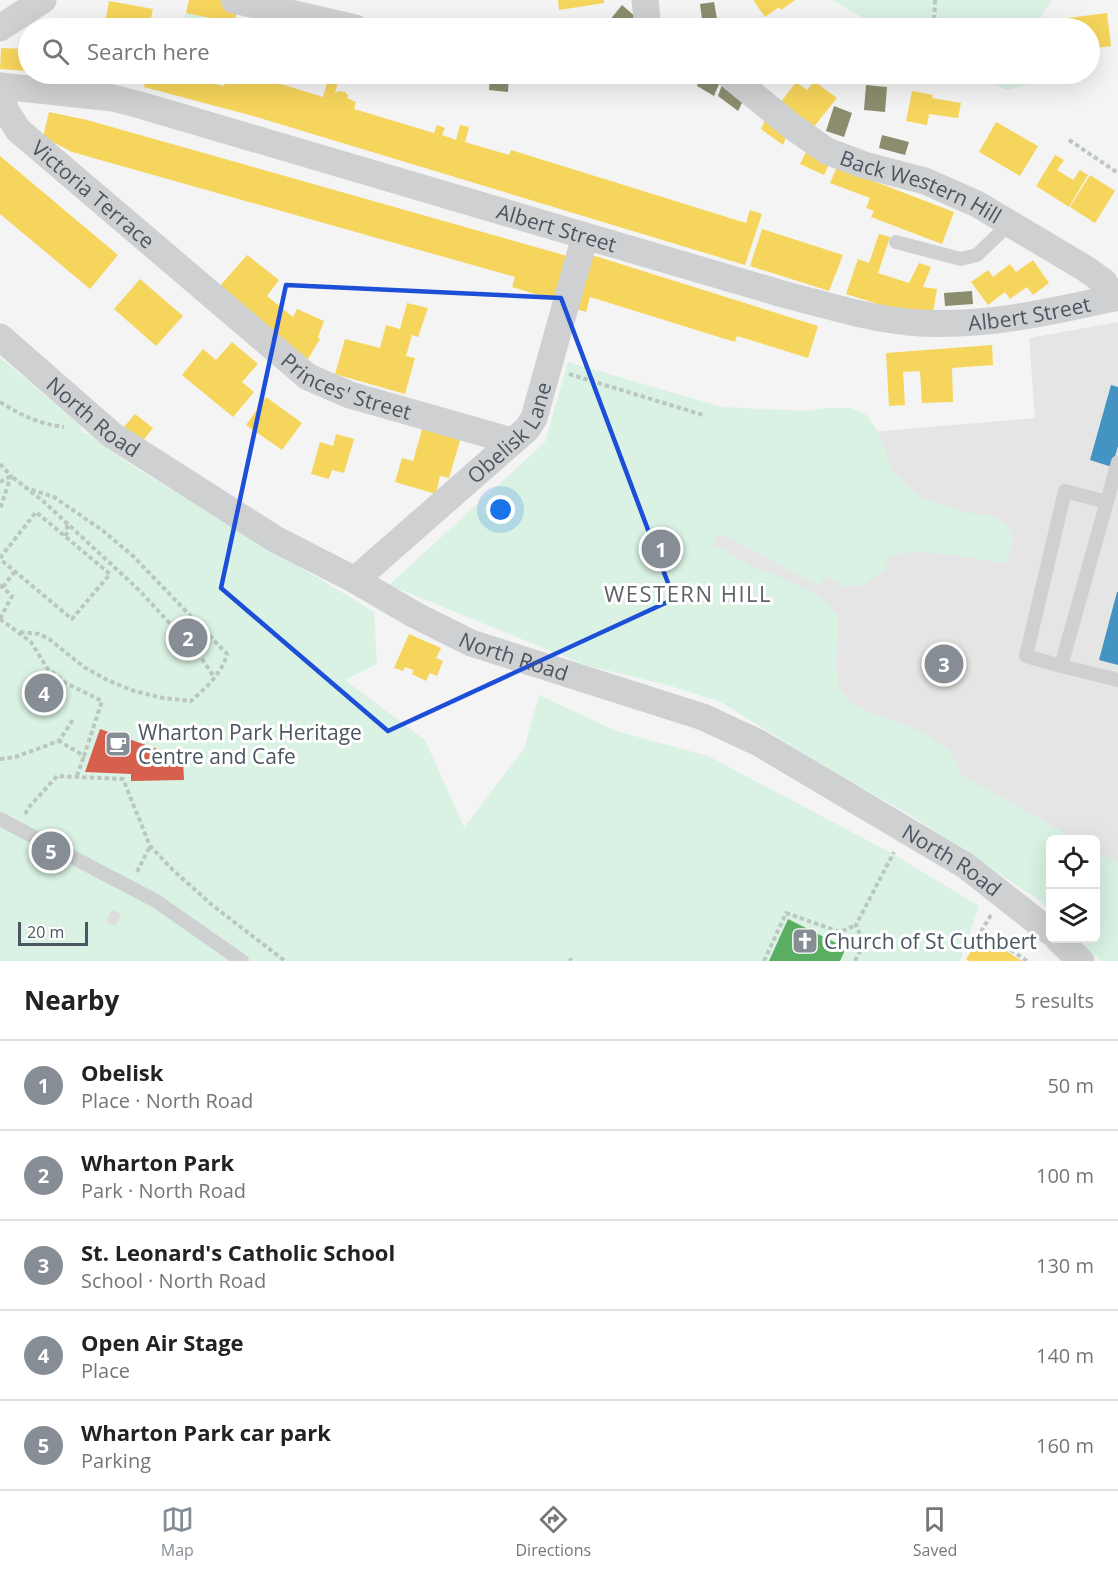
<!DOCTYPE html>
<html lang="en">
<head>
<meta charset="utf-8">
<style>
	:root { --surface:#fff; --page:#f6f6f6; --text:#222; --muted:#767676; --line:#e0e0e0; --accent:#868d94 }
	body { margin:0; font-family:"Open Sans",sans-serif; background:var(--page); color:var(--text) }
	.controls { position:absolute; right:18px; bottom:18px; display:grid; overflow:hidden; border-radius:9px; box-shadow:0 6px 24px #0002 }
	.controls button { width:54px; height:54px; display:grid; place-items:center; padding:0; border:0; border-bottom:2px solid var(--line); background:var(--surface); color:var(--text); font:30px sans-serif }
	.scale { position:absolute; left:18px; bottom:15px; width:70px; box-sizing:border-box; padding-left:6px; border:3px solid #4a5661; border-top:0; font-size:16px; line-height:21px; white-space:nowrap; color:#4a5661; -webkit-text-stroke:4px #fff; paint-order:stroke }
	.you { position:absolute; left:501px; top:510px; width:21px; height:21px; margin:-15px; border:4px solid #fff; border-radius:50%; background:#1a73e8; box-shadow:0 0 0 9px #1a73e833 }
	.badge { display:grid; place-items:center; width:39px; height:39px; border-radius:50%; background:var(--accent); color:#fff; font-size:20px; font-weight:700 }
	.pin { position:absolute; translate:-50% -50%; border:3px solid #fff; box-shadow:0 2px 6px #0006 }
	.list { margin:0; padding:0; list-style:none }
	h2 { display:flex; justify-content:space-between; align-items:center; height:78px; margin:0; padding:0 24px; font-size:26px }
	h2 small { font-size:20px; font-weight:400; color:var(--muted) }
	.list li { display:grid; grid-template-columns:39px 1fr auto; gap:18px; align-items:center; box-sizing:border-box; height:90px; padding:0 24px; border-top:2px solid var(--line) }
	.list b { display:block; font-size:22px; white-space:nowrap }
	.list p { margin:0; font-size:20px; white-space:nowrap; color:var(--muted) }
	.list em { font-size:20px; font-style:normal; color:var(--muted) }
	.icon { flex:none; width:33px; height:33px; fill:none; stroke:currentColor; stroke-width:2; stroke-linecap:round; stroke-linejoin:round }
	.map { position:relative; flex:none; width:1118px; height:961px; overflow:hidden }
	.search { position:absolute; background:var(--surface); box-shadow:0 6px 24px #0002; left:18px; right:18px; top:18px; height:66px; display:flex; align-items:center; gap:15px; box-sizing:border-box; padding:0 21px; border-radius:33px; color:var(--muted); font-size:22px }
	.sheet { height:528px; background:var(--surface) }
	nav { display:flex; justify-content:space-around; align-items:center; box-sizing:border-box; height:84px; border-top:2px solid var(--line); background:var(--surface); font-size:16px; color:var(--muted) }
	nav a { display:grid; justify-items:center; gap:3px }
	nav .on { color:var(--accent) }
	.map>svg:first-child { display:block }
	.education { fill:#e6e5e6 }
	.green { fill:#d9f2e3 }
	.homes { fill:#f6d55c }
	.shops { fill:#d6604d }
	.schools { fill:#4393c3 }
	.public { fill:#5aae61 }
	.industry { fill:#8c8c6e }
	.building { fill:#ddddde }
	.lines { fill:none; stroke-linecap:round; stroke-linejoin:round }
	.path { stroke:#bcc7c4; stroke-width:4; stroke-dasharray:4.5 3; stroke-linecap:butt }
	.service { stroke:#ced0d2; stroke-width:14 }
	.minor { stroke:#ced0d2; stroke-width:27 }
	.marked { fill:none; stroke:#1d4ed8; stroke-width:4.5; stroke-linejoin:round }
	.labels { text-anchor:middle; dominant-baseline:central; stroke-width:6; stroke-linejoin:round; paint-order:stroke }
	.street-label { font-size:21px; fill:#4a5661; stroke:#fff }
	.poi-label { font-size:21px; fill:#4a5661; stroke:#fff; text-anchor:start }
	.neighbourhood-label { font-size:22px; letter-spacing:1.5px; fill:#5f6368; stroke:#fff }
</style>
</head>
<body>
<div class="map">
<svg width="1118" height="961" viewBox="0 0 1118 961">
	<rect width="100%" height="100%" fill="#f4f4f4"/>
	<path class="education" d="M1118,322V956L1096,937V840H1050V899L682,556L872,432L1035,418L1029,338Z"/>
	<path class="green" d="M832,0H1052L1041,16V28H881Z
		M186,13L234,23L233,28H182Z
		M970,74H1041V81L1007,90Z
		M0,357L81,426V432L89,434L128,463L374,612L377,664L345,680L425,740L464,827L524,749L539,695L616,731L708,756L893,854L979,906L960,961H0Z
		M568,362L722,407L807,411L826,408H851L868,416L882,440L892,471L922,498L969,513L989,515L1006,524L1013,541L1007,563C967,560 931,546 890,555L885,570L863,585L841,586L825,575L820,586L719,533L713,544L754,568L785,579L817,594L838,615L836,665L839,687L850,702L874,715L924,732L952,754L962,775L1075,839L1050,840V912L1039,900L910,815L835,773L721,702L671,686L585,665L389,585L545,442Z
		M1096,851L1118,863V961H1101L1078,939H1096Z"/>
	<path class="homes" d="M189,0H219L239,4L234,23L186,13Z
		M558,0H604V3L559,10Z
		M753,0H795L781,10L779,7L765,17Z
		M109,1L153,9L149,28H104Z
		M261,9L283,14L279,28L258,25Z
		M1107,13L1111,46L1090,49V28H1068L1067,18Z
		M827,21H846V28H827Z
		M1,48L28,49V71L0,69Z
		M147,74H218L215,84L224,86L228,74H248L323,97L328,79L338,82L335,93L339,91L345,92L348,95L347,98L356,102L354,109L434,133L437,125L445,128L442,135L456,140L460,125L469,127L465,142L509,155L511,150L746,223L750,210L762,214L745,265L253,116L144,87Z
		M513,74H539L538,84H513Z
		M831,74H848V84H831Z
		M814,81L837,98L813,128L780,103L796,82L807,90Z
		M912,91L933,95L932,98L961,103L958,118L929,114L927,125L906,121Z
		M49,112L87,120L571,257L558,301L512,287L515,277L72,152L43,137Z
		M768,114L789,130L783,145L761,129Z
		M996,122L1038,146L1020,176L979,152Z
		M807,150L830,162L824,175L800,164Z
		M1055,155L1064,160L1057,170L1073,180L1080,170L1088,175L1069,207L1036,186Z
		M0,156L118,255L90,289L0,214Z
		M837,167L954,212L942,244L871,217L874,211L866,208L870,198L830,183Z
		M1090,175L1115,191L1095,223L1070,207Z
		M762,229L843,255L829,291L750,266Z
		M879,234L890,237L878,273L909,283L919,263L931,267L923,287L937,289L933,313L900,311L846,294L858,259L869,263Z
		M247,255L279,280L267,296L293,317L297,309L324,321L318,337L320,339L308,359L219,287Z
		M592,255L818,326L808,358L737,336L735,342L590,297L586,312L576,309Z
		M1033,260L1049,283L1033,295L1027,287L1010,299L1005,292L988,305L971,282L988,270L993,277L1010,264L1016,272Z
		M140,279L183,316L156,346L114,309Z
		M407,303L428,308L418,337L412,335L406,356L415,358L405,394L335,374L345,339L380,348L386,325L400,329Z
		M232,342L258,364L242,382L254,392L233,417L182,375L203,349L216,360Z
		M992,345L993,365L952,368L953,402L922,403L920,371L903,372L905,405L889,406L886,353Z
		M266,397L302,423L282,450L246,425Z
		M135,414L153,428L142,442L124,427Z
		M423,426L461,437L449,478L440,476L436,494L395,482L402,458L413,461Z
		M336,434L354,439L344,473L332,470L329,479L311,474L320,442L333,446Z
		M409,634L441,648L436,658L443,661L437,676L430,673L426,681L412,674L413,670L405,667L403,671L394,668Z
		M982,935L1005,950L1022,961H969L966,959Z"/>
	<path class="shops" d="M100,729L183,758L184,780L131,781V774L85,772Z"/>
	<path class="schools" d="M1111,385L1118,387V446L1112,467L1090,460Z
		M1117,592H1118V665L1099,660Z"/>
	<path class="public" d="M788,919L846,948L840,961H769Z"/>
	<path class="industry" d="M714,2L718,24L703,27L700,4Z
		M622,5L637,18L628,28H618L609,21Z
		M490,74H509L508,92L489,90Z
		M682,74H717L722,77L714,96L697,86L699,80Z
		M724,79L745,97L738,111L718,96Z
		M866,85L887,87L885,112L864,110Z
		M834,106L852,113L844,137L826,131Z
		M882,135L909,142L905,155L879,148Z
		M972,291L973,304L945,306L944,293Z"/>
	<path class="building" d="M43,670L67,688L45,716L22,698Z
		M112,909L121,914L115,926L106,922Z"/>
	<g class="lines">
		<path class="path" d="M935,0L934,24L946,28
			M558,20L559,28
			M1030,74L1041,81
			M1069,140L1118,173
			M569,374L703,415
			M0,402C21,415 39,424 64,427
			M0,464L11,476L0,509
			M0,482L11,476L43,501L139,590L200,656L214,677
			M65,536L68,532L66,522
			M0,558L36,512L110,574L72,619L0,559
			M0,585L12,596L0,619
			M3,587L15,571
			M0,619L31,642L47,668L66,683L102,701L84,756L59,741
			M20,632L39,634L49,639L84,667L109,681L134,691L163,698L191,701C204,690 223,672 227,654L133,556L102,530L54,497L23,487
			M0,759L15,757L59,741L74,718
			M77,776L84,756
			M25,814L30,806L57,776L123,779L150,846L173,870L212,905L285,961
			M137,872L150,846
			M991,915L982,930L1027,961
			M570,958L571,961
			M764,961L786,913L840,932L856,925
			M855,961L864,944L856,925L894,852"/>
		<path class="service" d="M896,242L961,259L977,255L1009,224
			M1118,462L1061,666L1118,680
			M1061,666L1026,656L1065,491L1106,502
			M0,819L156,901L242,961"/>
		<g class="minor">
			<path d="M234,0L355,28"/>
			<path d="M645,0L648,28"/>
			<path d="M0,28L43,0"/>
			<path id="s1" d="M728,74L790,125L827,151L864,165L925,181L977,204L1086,269L1104,282L1114,298"/>
			<path id="s2" d="M0,86L113,98L140,105L786,295C826,305 867,318 908,322C976,329 1052,312 1118,297"/>
			<path id="s3" d="M1,86L5,109L18,130L308,377L350,395L512,441"/>
			<path id="s4" d="M0,337L112,435L275,539L355,580L415,615L471,643L703,717L759,743L966,866L1050,932"/>
			<path id="s5" d="M355,580L527,429L534,418L585,236"/>
			<path d="M1058,939L1081,961"/>
		</g>
	</g>
	<path class="marked" d="M286,285L561,298L674,599L388,731L221,588Z"/>
	<defs>
		<g id="cafe-square" transform="scale(1.35)"><rect x="-9" y="-9" width="18" height="18" rx="4" fill="#868d94" stroke="#fff"/><path d="M-5.5-4.5H6V0H3Q3 3.5 0 3.5H-2.5Q-5.5 3.5-5.5 0ZM3-3.2v2h1.7v-2ZM-6 4.5H4V6H-6Z" fill="#fff"/></g>
		<g id="church-square" transform="scale(1.35)"><rect x="-9" y="-9" width="18" height="18" rx="4" fill="#868d94" stroke="#fff"/><path d="M-1.2-6h2.4v3.5h3.3v2.4h-3.3V6h-2.4V-.1h-3.3v-2.4h3.3Z" fill="#fff"/></g>
	</defs>
	<g fill-rule="evenodd">
		<use href="#cafe-square" x="118" y="744"/>
		<use href="#church-square" x="805" y="941"/>
	</g>
	<g class="labels">
		<g class="street-label">
			<text stroke="none"><textPath href="#s1" startOffset="226">Back Western Hill</textPath></text>
			<text stroke="none"><textPath href="#s3" startOffset="147">Victoria Terrace</textPath></text>
			<text stroke="none"><textPath href="#s2" startOffset="576">Albert Street</textPath></text>
			<text stroke="none"><textPath href="#s2" startOffset="1062">Albert Street</textPath></text>
			<text stroke="none"><textPath href="#s3" startOffset="468">Princes' Street</textPath></text>
			<text stroke="none"><textPath href="#s4" startOffset="123">North Road</textPath></text>
			<text stroke="none"><textPath href="#s5" startOffset="216">Obelisk Lane</textPath></text>
			<text stroke="none"><textPath href="#s4" startOffset="609">North Road</textPath></text>
			<text stroke="none"><textPath href="#s4" startOffset="1095">North Road</textPath></text>
		</g>
		<g class="poi-label">
			<text x="138" y="732">Wharton Park Heritage<tspan x="138" dy="24">Centre and Cafe</tspan></text>
			<text x="824" y="941">Church of St Cuthbert</text>
		</g>
		<g class="neighbourhood-label">
			<text x="688" y="593">WESTERN HILL</text>
		</g>
	</g>
</svg>
<div class="controls">
<button><svg class="icon" aria-label="locate" viewBox="0 0 24 24"><circle cx="12" cy="12" r="6"/><path d="M12 2v4M12 18v4M2 12h4M18 12h4"/></svg></button>
<button><svg class="icon" aria-label="layers" viewBox="0 0 24 24"><path d="M12 4l9 5-9 5-9-5zM3 14l9 5 9-5"/></svg></button>
</div>
<div class="scale">20 m</div>
<div class="you"></div>
<div class="pin badge" style="left:661px;top:549px">1</div>
<div class="pin badge" style="left:188px;top:638px">2</div>
<div class="pin badge" style="left:944px;top:664px">3</div>
<div class="pin badge" style="left:44px;top:693px">4</div>
<div class="pin badge" style="left:51px;top:851px">5</div>
<div class="search"><svg class="icon" aria-label="search" viewBox="0 0 24 24"><circle cx="10" cy="10" r="6"/><path d="M15 15l6 6"/></svg>Search here</div>
</div>
<section class="sheet">
<h2>Nearby<small>5 results</small></h2>
<ul class="list">
<li><span class="badge">1</span><div><b>Obelisk</b><p>Place · North Road</p></div><em>50 m</em></li>
<li><span class="badge">2</span><div><b>Wharton Park</b><p>Park · North Road</p></div><em>100 m</em></li>
<li><span class="badge">3</span><div><b>St. Leonard's Catholic School</b><p>School · North Road</p></div><em>130 m</em></li>
<li><span class="badge">4</span><div><b>Open Air Stage</b><p>Place</p></div><em>140 m</em></li>
<li><span class="badge">5</span><div><b>Wharton Park car park</b><p>Parking</p></div><em>160 m</em></li>
</ul>
</section>
<nav>
<a class="on"><svg class="icon" aria-label="map" viewBox="0 0 24 24"><path d="M3 6l6-2 6 2 6-2v14l-6 2-6-2-6 2zM9 4v14M15 6v14"/></svg>Map</a>
<a><svg class="icon" aria-label="directions" viewBox="0 0 24 24"><path d="M12 3l9 9-9 9-9-9zM9 14v-3h6M13 9l2 2-2 2"/></svg>Directions</a>
<a><svg class="icon" aria-label="saved" viewBox="0 0 24 24"><path d="M7 4h10v16l-5-4-5 4z"/></svg>Saved</a>
</nav>
</body>
</html>
